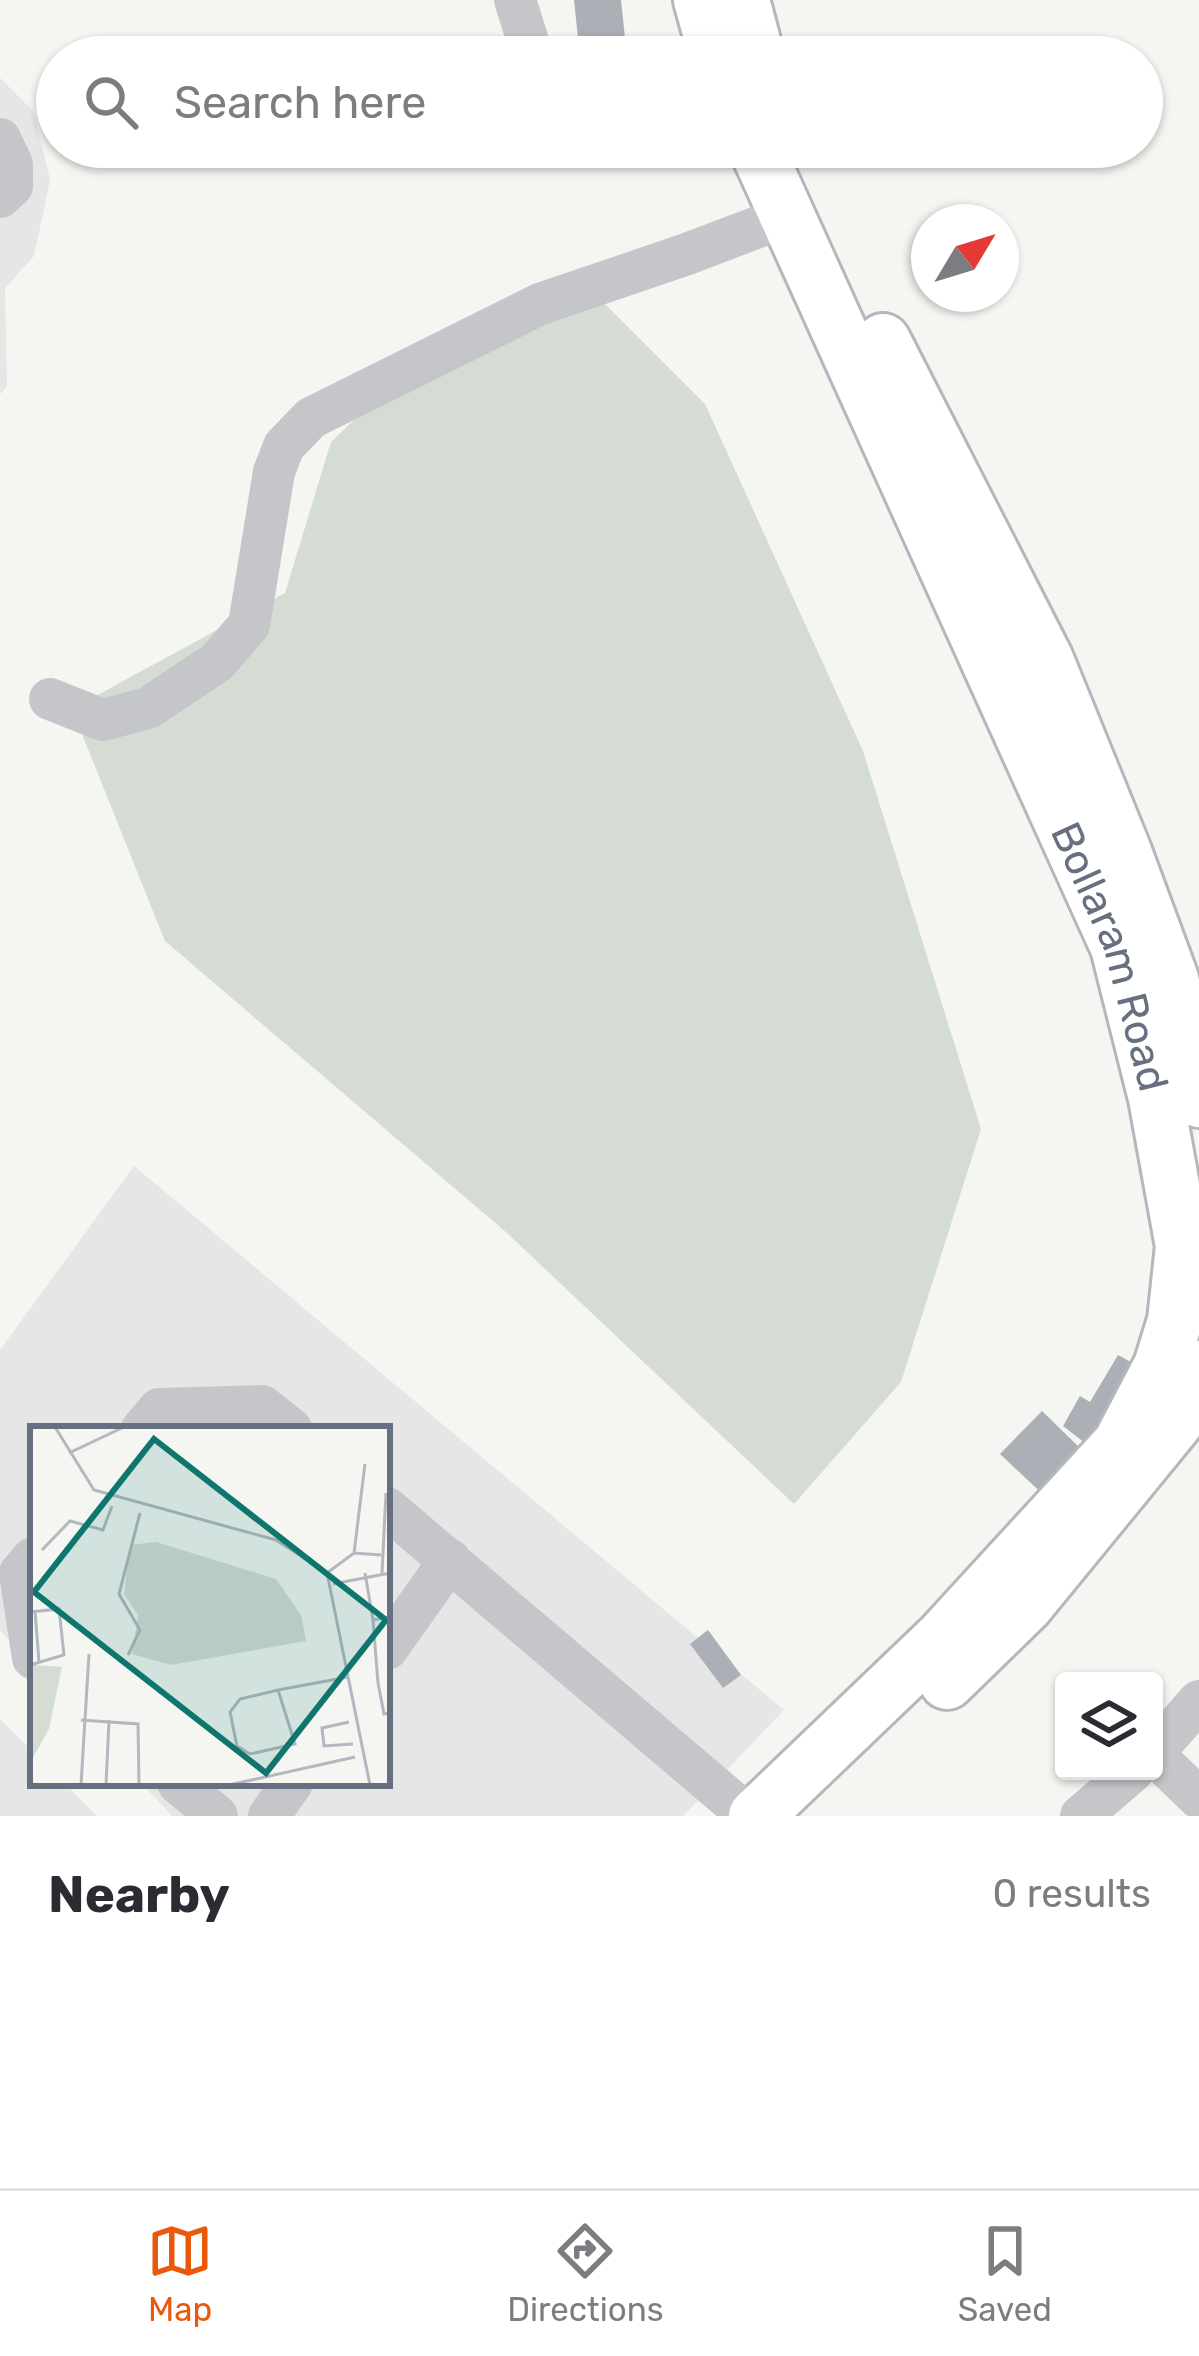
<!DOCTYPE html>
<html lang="en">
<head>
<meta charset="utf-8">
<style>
	:root { --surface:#fff; --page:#f2f2f3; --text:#2b2b33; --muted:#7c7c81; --line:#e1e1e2; --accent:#ea580c }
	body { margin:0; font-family:Rubik,sans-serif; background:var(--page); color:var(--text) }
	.controls { position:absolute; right:36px; bottom:36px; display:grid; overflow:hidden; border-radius:12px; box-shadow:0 3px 9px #0004 }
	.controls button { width:108px; height:108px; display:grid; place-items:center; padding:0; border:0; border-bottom:3px solid var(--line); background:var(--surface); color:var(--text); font:60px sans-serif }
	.compass { position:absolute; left:911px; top:204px; width:108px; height:108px; border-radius:50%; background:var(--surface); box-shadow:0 3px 9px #0004; rotate:52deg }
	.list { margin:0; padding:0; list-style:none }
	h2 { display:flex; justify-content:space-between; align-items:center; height:156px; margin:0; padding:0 48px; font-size:51px }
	h2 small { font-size:39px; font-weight:400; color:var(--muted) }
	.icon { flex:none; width:66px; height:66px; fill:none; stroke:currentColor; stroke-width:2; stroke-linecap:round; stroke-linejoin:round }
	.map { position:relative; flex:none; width:1199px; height:1816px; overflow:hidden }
	.search { position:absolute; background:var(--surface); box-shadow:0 3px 9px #0004; left:36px; right:36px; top:36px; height:132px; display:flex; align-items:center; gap:30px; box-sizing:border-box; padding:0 42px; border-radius:66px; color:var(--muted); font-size:45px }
	.sheet { height:372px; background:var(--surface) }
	nav { display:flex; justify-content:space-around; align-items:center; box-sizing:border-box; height:168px; border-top:3px solid var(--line); background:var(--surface); font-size:33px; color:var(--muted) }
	nav a { display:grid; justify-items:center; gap:6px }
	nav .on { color:var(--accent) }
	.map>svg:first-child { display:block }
	.built { fill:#e5e6e5 }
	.green { fill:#d5dcd3 }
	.building { fill:#aab0b6 }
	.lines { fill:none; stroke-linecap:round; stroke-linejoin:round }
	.major-casing { stroke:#b4b7bb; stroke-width:60 }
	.minor { stroke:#c4c6ca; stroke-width:42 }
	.major { stroke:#fff; stroke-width:54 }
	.labels { text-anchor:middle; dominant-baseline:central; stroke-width:12; stroke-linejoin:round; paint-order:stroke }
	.street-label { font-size:42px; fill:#667081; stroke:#fff }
	.inset-road { fill:none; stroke:#b3b8be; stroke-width:3 }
	.view { fill:#0f766e; fill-opacity:0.15; stroke:#0f766e; stroke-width:6 }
	.inset-edge { fill:none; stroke:#667081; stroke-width:6 }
</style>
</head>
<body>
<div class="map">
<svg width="1199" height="1816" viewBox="0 0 1199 1816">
	<rect width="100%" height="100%" fill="#f5f5f2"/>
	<path class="built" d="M0,78L34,112L50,180L34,256L5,288L7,387L0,394Z
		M134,1166L784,1710L683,1816H172L141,1783H387V1429H33V1666L0,1630V1350Z
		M0,1719L33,1752V1783H64L97,1816H0Z"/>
	<path class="green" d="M591,290L705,404L863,751L981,1129L901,1382L794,1504L507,1233L165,941L72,709L285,593L331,442L403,373Z"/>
	<path class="building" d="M574,0H621L627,57H580Z
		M1118,1355L1140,1367L1094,1450L1063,1426L1080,1396L1090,1402Z
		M1042,1411L1080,1448L1051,1502L1000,1454Z
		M708,1630L741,1675L723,1688L690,1644Z"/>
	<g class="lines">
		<g class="major-casing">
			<g id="major">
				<path d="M701,0L717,57"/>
				<path d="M742,0L757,57"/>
				<path id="s1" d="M756,147L1118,947L1156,1098L1183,1246L1175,1321L1161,1366L1120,1444L942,1638L756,1816"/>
				<path d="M883,341L1046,660L1124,852L1171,979L1199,1100"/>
				<path d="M947,1682L1026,1605L1175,1423L1199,1368"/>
			</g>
		</g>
		<path class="minor" d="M515,0L533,57
			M0,139L12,164V186L0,197
			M50,699L103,720L148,708L217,662L249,625L274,472L284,446L311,418L540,304L687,254L787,216
			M142,1429L159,1409L262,1406L291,1429
			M387,1508L749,1816
			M33,1558L20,1573L33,1658
			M387,1649L450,1560
			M1154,1752L1199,1701
			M1154,1755L1199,1798
			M178,1783L217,1816
			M269,1816L292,1783
			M1081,1816L1133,1771"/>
		<use href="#major" class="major"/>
	</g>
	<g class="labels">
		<g class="street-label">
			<text stroke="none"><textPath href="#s1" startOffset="885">Bollaram Road</textPath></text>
		</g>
	</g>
	<g transform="translate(30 1426)">
		<rect width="360" height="360" fill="#f5f5f2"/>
		<path d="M126,116L246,153L271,189L276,215L141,239L102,228L108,189L94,168L100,119ZM0,210L3,239L32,241L19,303L0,337Z" fill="#d5dcd3"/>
		<path class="inset-road" d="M25,1L64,64L246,114L297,147L340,359M39,27L94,1M12,124L40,95L73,104L82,80M324,127L335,38M297,147L324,127L351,129M335,147L343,194M352,147L356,67M303,158L360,147M5,185L9,236M0,186L29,183L34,229L0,239M360,191L343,194L348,257L354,288L360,287M98,229L110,204L89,168L110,87M248,264L265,318L220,328L207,320L200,286L210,273L248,264L318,251M51,294L108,298L109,359M319,296L292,302L294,320L323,318M51,359L59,228M76,359L79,294M199,359L325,331"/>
		<path class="view" d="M124,13L356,194L236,347L4,166Z"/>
		<rect width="360" height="360" class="inset-edge"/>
	</g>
</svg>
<div class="controls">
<button><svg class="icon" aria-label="layers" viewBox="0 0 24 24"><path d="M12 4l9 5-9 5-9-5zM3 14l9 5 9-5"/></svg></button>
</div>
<svg class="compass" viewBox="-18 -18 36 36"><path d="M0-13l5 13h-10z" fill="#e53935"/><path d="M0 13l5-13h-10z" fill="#7c7c81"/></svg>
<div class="search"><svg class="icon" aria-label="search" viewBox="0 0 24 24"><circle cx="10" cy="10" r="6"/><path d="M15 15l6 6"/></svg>Search here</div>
</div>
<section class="sheet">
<h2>Nearby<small>0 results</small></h2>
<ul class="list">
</ul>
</section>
<nav>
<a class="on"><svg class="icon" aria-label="map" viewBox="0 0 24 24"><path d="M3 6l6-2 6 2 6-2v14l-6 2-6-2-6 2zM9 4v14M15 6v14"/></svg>Map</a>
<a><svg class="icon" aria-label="directions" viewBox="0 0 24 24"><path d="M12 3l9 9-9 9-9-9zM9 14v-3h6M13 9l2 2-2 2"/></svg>Directions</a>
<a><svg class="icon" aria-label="saved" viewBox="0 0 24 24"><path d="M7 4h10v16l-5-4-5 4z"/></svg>Saved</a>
</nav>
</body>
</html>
